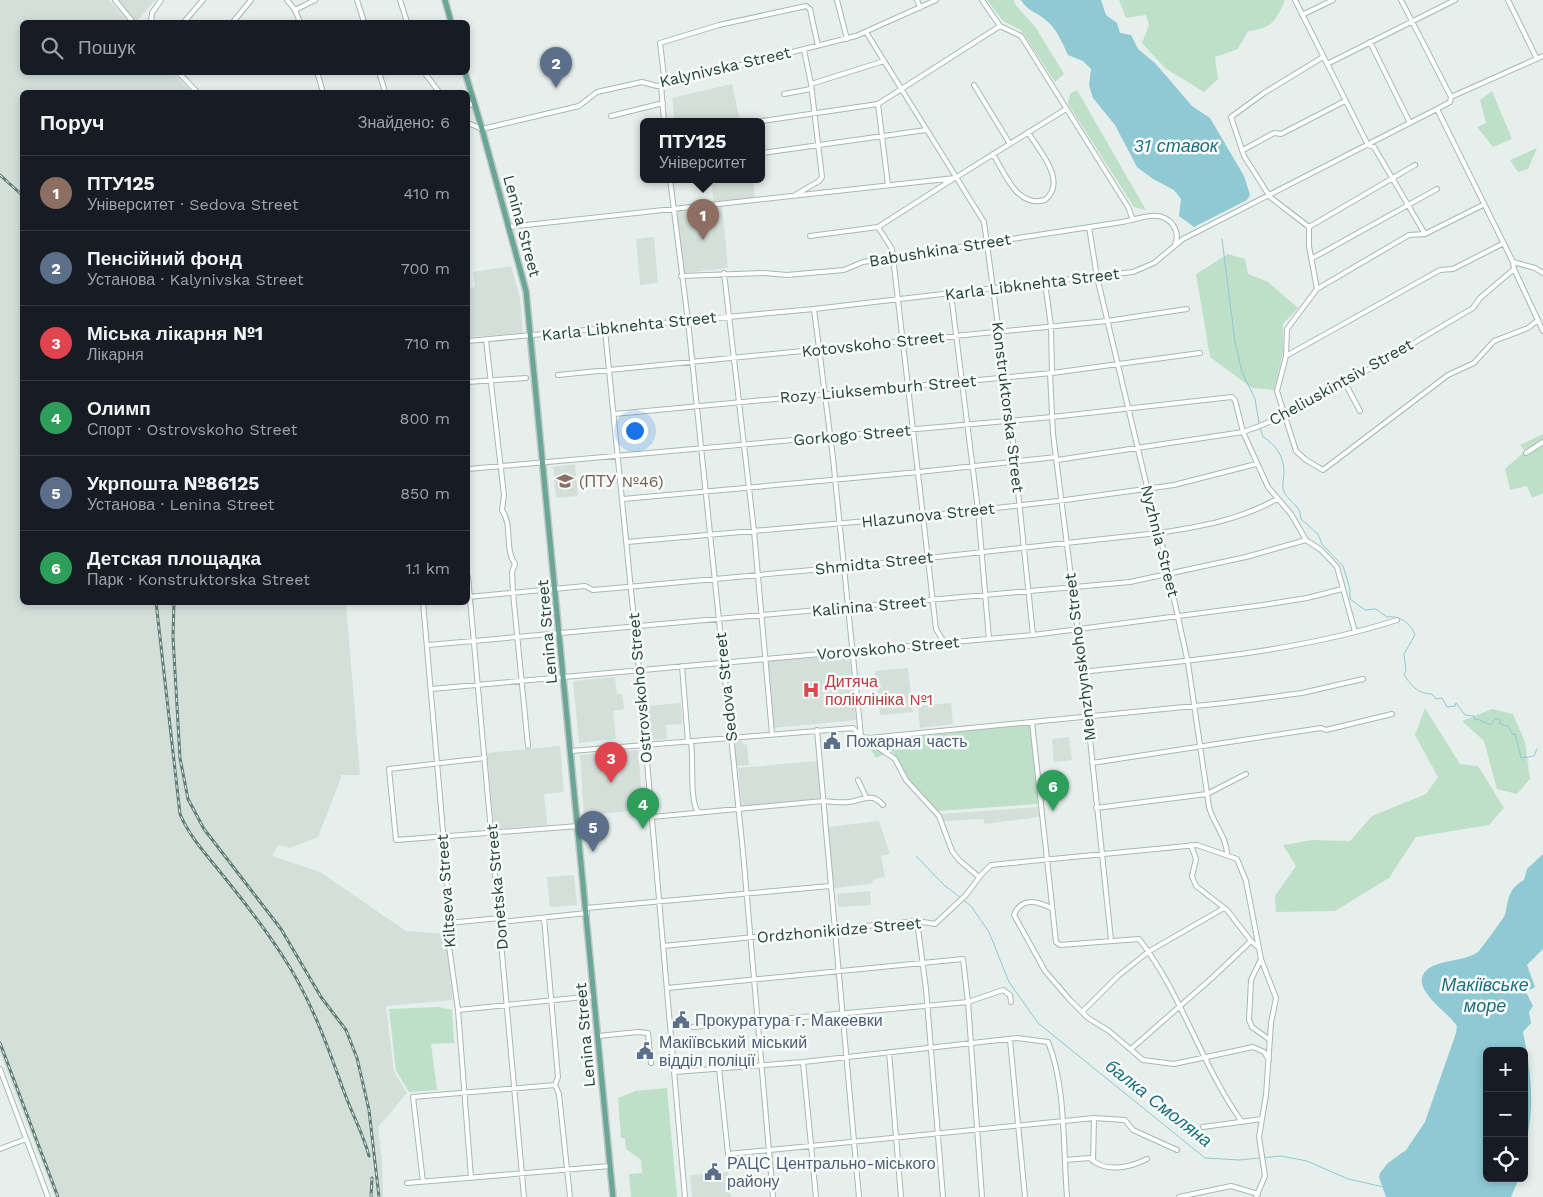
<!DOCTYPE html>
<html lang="uk">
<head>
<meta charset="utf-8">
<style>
	:root { --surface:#171b24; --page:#20242c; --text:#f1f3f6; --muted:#9ea1a6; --line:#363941; --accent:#db2777 }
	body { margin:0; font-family:"Work Sans",sans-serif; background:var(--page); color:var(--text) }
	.controls { position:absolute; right:15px; bottom:15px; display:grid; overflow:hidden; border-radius:8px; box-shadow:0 2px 8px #0003 }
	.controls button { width:45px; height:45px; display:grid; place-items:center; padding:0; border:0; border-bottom:1px solid var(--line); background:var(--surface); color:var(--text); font:25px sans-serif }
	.you { position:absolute; left:634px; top:430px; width:18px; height:18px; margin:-12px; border:4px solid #fff; border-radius:50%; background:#1a73e8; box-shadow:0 0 0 8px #1a73e833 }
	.badge { display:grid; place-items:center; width:32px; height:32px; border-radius:50%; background:var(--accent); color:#fff; font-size:16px; font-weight:700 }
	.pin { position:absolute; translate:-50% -41px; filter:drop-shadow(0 1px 2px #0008) }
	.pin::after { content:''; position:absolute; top:26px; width:18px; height:15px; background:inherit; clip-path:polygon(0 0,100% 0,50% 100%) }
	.popup { position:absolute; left:640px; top:118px; width:125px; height:65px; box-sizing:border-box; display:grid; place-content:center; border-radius:8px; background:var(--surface); filter:drop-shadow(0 1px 4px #0005); font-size:16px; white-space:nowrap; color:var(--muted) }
	.popup b { font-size:19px; color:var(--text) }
	.popup::after { content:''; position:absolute; left:50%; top:100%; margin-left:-10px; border:10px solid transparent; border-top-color:var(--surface) }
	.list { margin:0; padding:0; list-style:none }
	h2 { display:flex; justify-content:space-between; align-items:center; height:65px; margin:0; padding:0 20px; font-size:21px }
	h2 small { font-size:16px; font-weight:400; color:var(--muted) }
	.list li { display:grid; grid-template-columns:32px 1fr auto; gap:15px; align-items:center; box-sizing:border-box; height:75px; padding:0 20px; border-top:1px solid var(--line) }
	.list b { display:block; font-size:19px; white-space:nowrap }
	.list p { margin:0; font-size:16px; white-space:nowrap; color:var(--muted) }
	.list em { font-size:16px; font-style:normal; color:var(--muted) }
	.icon { flex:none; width:28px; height:28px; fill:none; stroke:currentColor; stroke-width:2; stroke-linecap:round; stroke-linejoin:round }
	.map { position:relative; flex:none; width:1543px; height:1197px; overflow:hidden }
	.search { position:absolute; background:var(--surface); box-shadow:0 2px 8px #0003; left:20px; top:20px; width:450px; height:55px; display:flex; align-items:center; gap:12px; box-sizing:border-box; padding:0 18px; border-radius:8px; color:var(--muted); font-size:19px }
	.panel { position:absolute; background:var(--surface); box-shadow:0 2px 8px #0003; left:20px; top:90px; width:450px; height:515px; border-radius:8px }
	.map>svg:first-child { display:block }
	.built { fill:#d4dfda }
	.green { fill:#bfe0c8 }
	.water { fill:#8ec9d4 }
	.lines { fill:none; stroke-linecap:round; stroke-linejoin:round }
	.stream { stroke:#8ec9d4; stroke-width:1 }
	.minor-casing { stroke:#a8b8b2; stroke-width:6 }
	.major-casing { stroke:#c2cac8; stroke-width:8 }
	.minor { stroke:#fff; stroke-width:4 }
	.major { stroke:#6aa596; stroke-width:5 }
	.rail-casing { stroke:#5f7d75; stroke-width:3 }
	.rail { stroke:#f7fbf9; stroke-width:1; stroke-dasharray:4; stroke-linecap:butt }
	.labels { text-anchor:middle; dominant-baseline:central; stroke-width:5; stroke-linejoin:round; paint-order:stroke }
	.street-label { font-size:16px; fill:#24423a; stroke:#f7fbf9 }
	.education-label { font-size:16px; fill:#785e54; stroke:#f7fbf9; text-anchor:start }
	.health-label { font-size:16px; fill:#be3a42; stroke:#f7fbf9; text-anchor:start }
	.service-label { font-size:16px; fill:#4e5e75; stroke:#f7fbf9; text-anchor:start }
	.water-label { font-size:18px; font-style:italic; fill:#1c6f80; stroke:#f7fbf9 }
</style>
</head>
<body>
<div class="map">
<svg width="1543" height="1197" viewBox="0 0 1543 1197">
	<rect width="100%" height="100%" fill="#e6efeb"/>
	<path class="built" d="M0,0H109L128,22H22V72L173,73L192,92H22V602L346,603L360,775H342L318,837L290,848L278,845L272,856L320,872L406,931L445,934L453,1000L386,1006L394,1072L407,1093L378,1127L382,1161L383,1197H55L0,1053Z
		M119,0H155L136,22Z
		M732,84L740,121H675L672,98Z
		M705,179H754L755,200L714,204L712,187H706Z
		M722,206L728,268L683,273L677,211Z
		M654,237L658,283L640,285L636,239Z
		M511,266L520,298L523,333L468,337V288L475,287L473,272Z
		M575,464L578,496L556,498L553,467Z
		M849,653L856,720L773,728L767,661Z
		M908,668L913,712L880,715L875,671Z
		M615,677L617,694H622L624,709L613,711L616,739L579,743L573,681Z
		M681,703L682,724L666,725L667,739L651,740L646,706Z
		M951,703L953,724L920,728L918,706Z
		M1069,737L1072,760L1054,762L1052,739Z
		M742,740L743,745L747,744L749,765L736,766L734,741Z
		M560,746L564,792L544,794L547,825L494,829L487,753Z
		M638,750L643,810L584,815L580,755Z
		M817,761L820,799L742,807L738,768Z
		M1038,807L1039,817L985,824L983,819L943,821L941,814Z
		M879,821L890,854L881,856L885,877L874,879L871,884L834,888L828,827Z
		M574,875L577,905L550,907L547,877Z
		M870,891L871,905L838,907L837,894Z
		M728,1172L731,1197H692L690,1175Z"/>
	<path class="green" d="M987,0H1014L1015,4L1036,28L1064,74L1055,82L1021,30L1003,21Z
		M1119,0H1283L1285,1C1275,21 1272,29 1248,31L1238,49L1215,57L1218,79L1204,92L1165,68L1142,43L1149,25L1146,15L1126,18Z
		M1077,90L1146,210L1134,207L1068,104L1070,94Z
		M1492,91L1512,139L1493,147L1477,127L1486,123L1480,100Z
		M1537,148L1528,169L1518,172L1510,160Z
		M1228,254L1245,259L1248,274L1268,282L1298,308L1283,324V353L1274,390L1252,388L1210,357L1196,274Z
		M1543,434V493L1532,498L1527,486L1510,490L1505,469L1525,451L1520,445Z
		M1425,708L1460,764L1478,766L1504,808L1489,825L1416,837L1389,878L1335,911L1276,912L1275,896L1296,866L1283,845L1313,840L1350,841L1372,816L1426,794L1438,777L1415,735Z
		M1492,709L1513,714L1525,742L1530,779L1517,794L1497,789L1484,741L1462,721Z
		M1030,724L1038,804L938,811L913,786L892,751L876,758L871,750H865L863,743Z
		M439,1007L452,1010L454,1043L431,1044L437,1090L409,1092L396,1071L389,1009Z
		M667,1088L677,1197H631L629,1174L642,1173L641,1160L626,1149L625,1138H621L618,1098L635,1091Z"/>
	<path class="water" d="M1021,0H1101L1106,15L1117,23L1120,33L1131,35L1138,49L1155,63L1192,106L1210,118L1244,176L1250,195L1247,200L1194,227L1179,216L1181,199L1174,190L1153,179L1137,167L1115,125L1093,98L1089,85L1091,69L1083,61L1068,55C1063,44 1057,30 1048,22C1038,12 1029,13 1021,0Z
		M1543,854V949L1527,965L1535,987L1526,992L1533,1006L1529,1012L1531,1023L1523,1032C1531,1071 1536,1110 1524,1149V1051H1487V1178H1519L1511,1197H1386L1379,1177L1380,1173L1388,1163L1406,1150L1425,1122L1456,1033L1457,1026C1449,1013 1419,995 1422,978C1427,958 1461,964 1478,952C1481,949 1503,919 1505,915C1509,899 1507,890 1524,880L1527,869Z"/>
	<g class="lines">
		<path class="stream" d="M1222,239L1235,342L1242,372L1255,399L1259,423
			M1260,427L1263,437C1276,445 1284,456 1284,473C1284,478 1282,484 1283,489C1286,501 1301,504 1301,519L1318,534L1322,544L1343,566L1350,589V599L1365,610L1376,609L1387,617C1400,615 1411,624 1415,635L1404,654L1406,671L1404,674C1410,685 1418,694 1432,694L1436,699L1442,698L1447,707L1455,706L1456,703L1465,715L1474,716L1475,720L1477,719L1491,725L1495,719H1500V724L1508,726L1513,735L1515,734L1521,758L1534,756L1537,749
			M916,856L944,885L971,906L989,932L1009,982L1038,1023L1205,1158L1239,1160L1281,1156L1307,1161L1348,1179L1384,1187"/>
		<g class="minor-casing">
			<path id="minor" d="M115,0L133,22
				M287,0L295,10L300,22
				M357,0L364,22
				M400,0L407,22
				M837,0L847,39
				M917,0L920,8
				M982,0L1000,26L1021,36L1128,207L1133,220
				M1295,0L1368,145L1374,147L1425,234
				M1401,0L1451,97
				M1508,0L1537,59
				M295,10L315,0
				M1302,15L1333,0
				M151,22L152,13L161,0
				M184,22L203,0
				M233,22L251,0
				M866,32L984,222L1010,414L1033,635
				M1370,42L1410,123
				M1323,57L1264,93L1231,117L1244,156L1270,197L1309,227V246L1317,289L1287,329L1286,356L1277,391L1296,451L1306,460L1323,470L1448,375L1474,363L1494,341L1528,328L1538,320
				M1327,64L1455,0
				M178,72L197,92
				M317,72L323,92
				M379,72L385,92
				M424,72L439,92
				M665,84L660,43L719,25L806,6L810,9L818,46
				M811,84L884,61
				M661,85L664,121
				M974,85L1010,144
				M784,94L811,89
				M878,104L888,185
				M468,106L473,103
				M1437,109L1513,262L1514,269L1543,331
				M611,116L663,103
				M762,121L878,104L1000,26
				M468,123L482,129L579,106L597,92L642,82L657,86L856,36L936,0
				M1243,150L1274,133L1281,134L1345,101
				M762,153L926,130
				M993,154C1005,174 1017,208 1045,200C1068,181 1039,151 1028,132
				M670,179L688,321L743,852L773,1197
				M795,195L819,181L822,177L811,84L804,50
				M508,227L955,178L1066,109
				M878,227L892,249L893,257L936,629L942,639L947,642
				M1089,227L1097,277L1158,533L1160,535L1188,663L1209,807C1214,825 1226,836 1227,853
				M1309,227L1415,165
				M810,236L878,227L953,179
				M1311,259L1437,189
				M1513,262L1535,268L1543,273
				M724,273L754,531L772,734
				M681,276L764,273L787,275L844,270L863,262L1122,222C1140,219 1160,208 1173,225C1177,231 1178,238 1175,244
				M1045,283L1051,326L1052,373
				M1317,289L1409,235L1425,234L1483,205
				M951,294L978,510L989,639
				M814,309L833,458L861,736
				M605,330L639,670L685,1197
				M486,340L504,495L502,510C513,526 504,548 515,564L512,572L513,593L528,746
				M468,341L814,309L1133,272L1154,263L1183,239L1437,109L1450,102L1451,97L1543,56
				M1286,356L1440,270L1453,269L1502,244
				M1050,373L1053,434L1083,672L1111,940
				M558,375L1107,321L1187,309
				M468,382L526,378
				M1345,383L1360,411
				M614,414L1052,373L1200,353
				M1526,453L1543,442
				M1057,460L1243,432C1274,422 1302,406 1330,391C1378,365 1425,336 1473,308L1480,298L1514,269
				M468,469L1052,417L1232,397L1235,400L1243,432L1268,487L1291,514L1306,540L1321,550L1337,567L1355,632
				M623,499L919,472L1056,457
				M627,542L924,516L1058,501L1174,485L1256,464
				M468,577L524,1197
				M468,597L585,586L593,590L616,588L845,567L1158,533C1199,527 1240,520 1277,499
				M407,602H414
				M423,602L447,877L449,946L458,1010L471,1178
				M428,645L1130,582L1246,557L1306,540
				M682,666L688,742
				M1083,672C1189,660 1294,653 1397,620
				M431,689L1033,635L1263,605L1307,598L1342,589
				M1032,722L1056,942L1060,945L1139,939C1182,994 1201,1065 1242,1122
				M817,730L859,1197
				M865,738L895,759L906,780L939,816L952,851L959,860L979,877
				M691,742C694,759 689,800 698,812L701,813
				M571,751L853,728L862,737L869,738L1225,703L1302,693L1363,679
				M485,758L389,769L396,840L578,826
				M1092,763L1321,728L1326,730L1392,714
				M858,780L866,797
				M1096,808L1207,794L1246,774
				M652,817L823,801C832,802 841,803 849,802C863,800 872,792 883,805
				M1191,845L1196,859L1192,876L1196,886L1227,910L1251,941L1259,948
				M586,908L830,886
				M1051,908C1037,901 1021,897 1014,915L1045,971L1070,1000L1088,1018L1109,1031L1143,1060L1174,1064L1253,1047L1264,1052L1269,1060
				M544,918L558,1077L555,1085L559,1094L570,1197
				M917,921L926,989L943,1197
				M500,922L587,913
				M448,923L500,918
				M663,946L917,921L935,924L966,895L981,875L991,865L1197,845L1237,859L1246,881L1261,959L1276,998L1271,1023L1266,1095L1259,1137L1265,1176L1256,1197
				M1261,959L1251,980L1249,1020L1252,1027L1270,1040
				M667,988L963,959L968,1002L982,1197
				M458,1010L594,996
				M1082,1012L1118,976L1148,952L1224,908
				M693,1027L968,1002L1003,990L1010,995L1011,1002
				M598,1036L638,1032L648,1033L651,1063
				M1010,1040L1025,1197
				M1131,1049L1212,978L1251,941
				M889,1052L901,1197
				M803,1062L816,1197
				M719,1068L728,1154L1094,1118L1125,1120L1133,1130L1177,1150
				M0,1069L48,1197
				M675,1072L803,1062L1017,1038L1048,1042C1066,1085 1063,1149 1067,1197
				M1203,1127L1262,1119
				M0,1149L26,1139
				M1065,1160L1090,1158C1105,1173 1129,1168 1147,1159
				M1093,1161L1094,1118
				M423,1182L413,1097L555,1085
				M407,1183L610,1166
				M1179,1197L1231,1186L1258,1194"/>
		</g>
		<g class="major-casing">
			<path id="major" d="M445,0L451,22
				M465,72L482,129L526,291L613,1197"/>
		</g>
		<use href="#minor" class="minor"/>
		<use href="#major" class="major"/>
		<g class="rail-casing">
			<path id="rail" d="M0,175L22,195
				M156,602L180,814C189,836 206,854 221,873C242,899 263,926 282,955C309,995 327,1044 343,1089C351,1112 363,1133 369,1156
				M174,602L173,637L180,758L188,799L204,829L281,929L321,997L346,1030L357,1058L369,1110L379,1197
				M0,1043L58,1197
				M371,1197L372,1178"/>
		</g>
		<use href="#rail" class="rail"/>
	</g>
	<defs>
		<g id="university-bare" transform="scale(1.35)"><path d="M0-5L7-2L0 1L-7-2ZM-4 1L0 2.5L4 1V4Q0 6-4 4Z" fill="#8d6e63" stroke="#f7fbf9" stroke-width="2.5" paint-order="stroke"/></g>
		<g id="hospital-bare" transform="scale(1.35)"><path d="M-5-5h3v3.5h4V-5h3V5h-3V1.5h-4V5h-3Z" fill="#e0444e" stroke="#f7fbf9" stroke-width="2.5" paint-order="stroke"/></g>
		<g id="civic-bare" transform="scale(1.35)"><path d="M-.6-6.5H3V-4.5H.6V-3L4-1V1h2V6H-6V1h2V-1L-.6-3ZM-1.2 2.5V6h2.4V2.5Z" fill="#5c6f8a" stroke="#f7fbf9" stroke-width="2.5" paint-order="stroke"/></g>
	</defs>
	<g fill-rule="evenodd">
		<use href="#university-bare" x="565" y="481"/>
		<use href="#hospital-bare" x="811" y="690"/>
		<use href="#civic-bare" x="832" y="741"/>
		<use href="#civic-bare" x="681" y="1020"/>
		<use href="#civic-bare" x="645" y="1051"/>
		<use href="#civic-bare" x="713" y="1172"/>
	</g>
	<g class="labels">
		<g class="street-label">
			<text transform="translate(725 67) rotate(-13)">Kalynivska Street</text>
			<text transform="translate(522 226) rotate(75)">Lenina Street</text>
			<text transform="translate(940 250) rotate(-9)">Babushkina Street</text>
			<text transform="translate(1032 284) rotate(-7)">Karla Libknehta Street</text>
			<text transform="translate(629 326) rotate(-6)">Karla Libknehta Street</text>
			<text transform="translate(873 344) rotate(-6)">Kotovskoho Street</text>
			<text transform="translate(1341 382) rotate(-29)">Cheliuskintsiv Street</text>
			<text transform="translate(878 389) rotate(-5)">Rozy Liuksemburh Street</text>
			<text transform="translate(1008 407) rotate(83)">Konstruktorska Street</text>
			<text transform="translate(852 435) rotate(-5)">Gorkogo Street</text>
			<text transform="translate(928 515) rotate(-6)">Hlazunova Street</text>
			<text transform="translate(1160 541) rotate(76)">Nyzhnia Street</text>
			<text transform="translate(874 563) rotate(-6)">Shmidta Street</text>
			<text transform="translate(869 606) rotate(-5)">Kalinina Street</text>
			<text transform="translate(547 632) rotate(-95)">Lenina Street</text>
			<text transform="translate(888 648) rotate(-5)">Vorovskoho Street</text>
			<text transform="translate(1080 657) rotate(-97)">Menzhynskoho Street</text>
			<text transform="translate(726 687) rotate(-96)">Sedova Street</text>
			<text transform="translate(640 688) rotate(-95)">Ostrovskoho Street</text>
			<text transform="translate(497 887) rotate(-95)">Donetska Street</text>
			<text transform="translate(446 891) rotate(-94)">Kiltseva Street</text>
			<text transform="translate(839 930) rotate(-5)">Ordzhonikidze Street</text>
			<text transform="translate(585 1035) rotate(-95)">Lenina Street</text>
		</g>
		<g class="education-label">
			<text x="579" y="481">(ПТУ №46)</text>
		</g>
		<g class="health-label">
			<text x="825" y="681">Дитяча<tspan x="825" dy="18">поліклініка №1</tspan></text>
		</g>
		<g class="service-label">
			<text x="846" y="741">Пожарная часть</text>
			<text x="695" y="1020">Прокуратура г. Макеевки</text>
			<text x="659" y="1042">Макіївський міський<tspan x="659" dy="18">відділ поліції</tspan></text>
			<text x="727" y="1163">РАЦС Центрально-міського<tspan x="727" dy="18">району</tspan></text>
		</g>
		<g class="water-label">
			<text x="1176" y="145">31 ставок</text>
			<text x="1485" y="984">Макіївське<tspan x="1485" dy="21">море</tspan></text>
			<text transform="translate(1159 1103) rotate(38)">балка Смоляна</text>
		</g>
	</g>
</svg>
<div class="controls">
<button>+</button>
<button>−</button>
<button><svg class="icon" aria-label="locate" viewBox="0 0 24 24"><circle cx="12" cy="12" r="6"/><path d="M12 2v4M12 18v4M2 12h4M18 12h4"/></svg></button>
</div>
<div class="you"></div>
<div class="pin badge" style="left:703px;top:240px;background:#8d6e63">1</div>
<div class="popup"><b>ПТУ125</b>Університет</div>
<div class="pin badge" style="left:556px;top:88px;background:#5c6f8a">2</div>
<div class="pin badge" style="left:611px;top:783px;background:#e0444e">3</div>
<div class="pin badge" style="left:643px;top:829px;background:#2e9e5b">4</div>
<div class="pin badge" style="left:593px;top:852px;background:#5c6f8a">5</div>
<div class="pin badge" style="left:1053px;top:811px;background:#2e9e5b">6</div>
<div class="search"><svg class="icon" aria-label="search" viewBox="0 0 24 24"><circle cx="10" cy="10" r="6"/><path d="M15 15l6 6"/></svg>Пошук</div>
<section class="panel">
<h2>Поруч<small>Знайдено: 6</small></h2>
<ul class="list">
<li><span class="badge" style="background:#8d6e63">1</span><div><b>ПТУ125</b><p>Університет · Sedova Street</p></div><em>410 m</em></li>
<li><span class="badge" style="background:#5c6f8a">2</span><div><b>Пенсійний фонд</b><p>Установа · Kalynivska Street</p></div><em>700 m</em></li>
<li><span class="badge" style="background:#e0444e">3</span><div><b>Міська лікарня №1</b><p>Лікарня</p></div><em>710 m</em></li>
<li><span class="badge" style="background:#2e9e5b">4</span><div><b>Олимп</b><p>Спорт · Ostrovskoho Street</p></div><em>800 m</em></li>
<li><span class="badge" style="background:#5c6f8a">5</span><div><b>Укрпошта №86125</b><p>Установа · Lenina Street</p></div><em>850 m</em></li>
<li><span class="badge" style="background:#2e9e5b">6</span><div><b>Детская площадка</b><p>Парк · Konstruktorska Street</p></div><em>1.1 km</em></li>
</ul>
</section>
</div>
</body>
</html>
